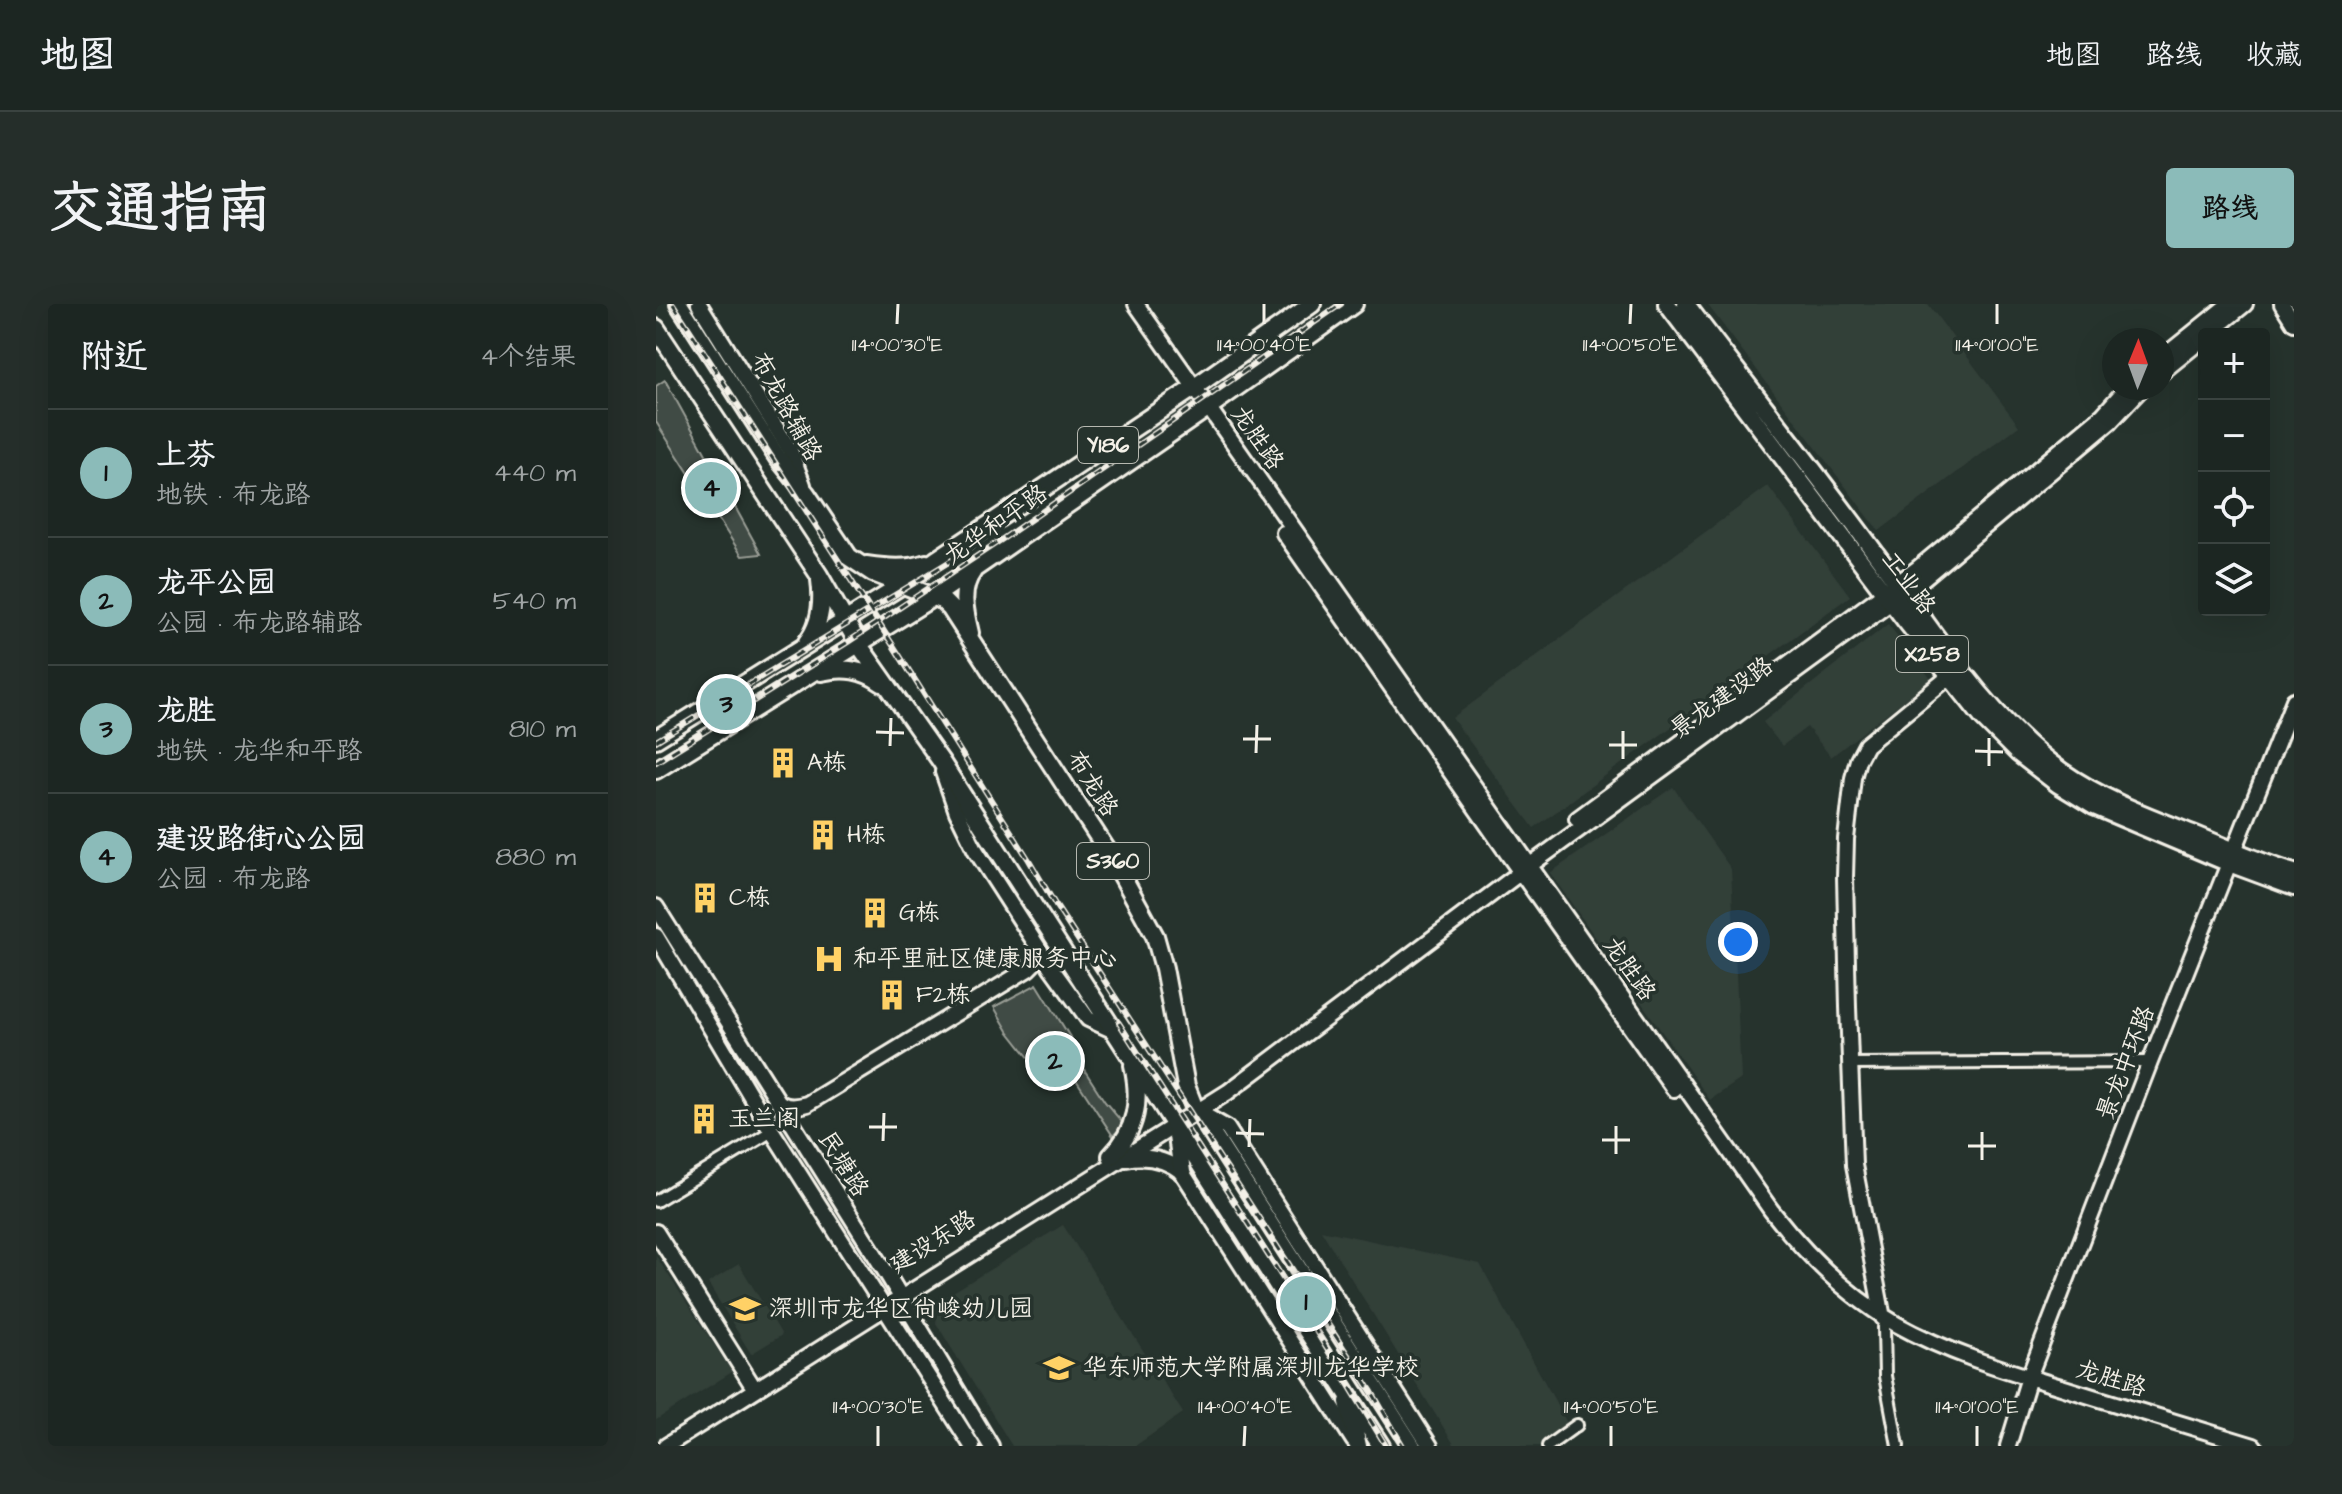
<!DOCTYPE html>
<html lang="zh">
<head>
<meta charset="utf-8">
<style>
	:root { --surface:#1c2622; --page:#252e2a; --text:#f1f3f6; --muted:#a0a5a5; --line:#3a4340; --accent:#8bbbb9 }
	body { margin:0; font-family:"Architects Daughter","LXGW WenKai TC",sans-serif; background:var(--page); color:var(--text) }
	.controls { position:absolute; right:24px; top:24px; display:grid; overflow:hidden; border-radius:8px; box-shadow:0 8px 32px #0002 }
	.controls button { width:72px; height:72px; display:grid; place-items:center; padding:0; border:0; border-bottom:2px solid var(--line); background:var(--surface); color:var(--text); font:40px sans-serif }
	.compass { position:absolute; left:1446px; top:24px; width:72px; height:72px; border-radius:50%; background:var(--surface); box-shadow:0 8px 32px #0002; rotate:1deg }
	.you { position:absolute; left:1082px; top:638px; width:28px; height:28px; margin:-20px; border:6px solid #fff; border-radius:50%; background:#1a73e8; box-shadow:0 0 0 12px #1a73e833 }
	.badge { display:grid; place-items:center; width:52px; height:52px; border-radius:50%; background:var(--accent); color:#111; font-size:26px; font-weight:700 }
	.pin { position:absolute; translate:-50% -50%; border:4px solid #fff; box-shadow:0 2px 8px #0006 }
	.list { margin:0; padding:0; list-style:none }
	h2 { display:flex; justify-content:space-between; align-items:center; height:104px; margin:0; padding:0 32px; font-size:34px }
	h2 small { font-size:26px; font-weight:400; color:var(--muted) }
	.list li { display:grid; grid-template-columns:52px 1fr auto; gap:24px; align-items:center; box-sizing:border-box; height:128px; padding:0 32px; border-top:2px solid var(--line) }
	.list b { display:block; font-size:30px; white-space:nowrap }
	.list p { margin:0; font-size:26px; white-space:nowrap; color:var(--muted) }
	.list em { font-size:26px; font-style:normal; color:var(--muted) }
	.icon { flex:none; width:44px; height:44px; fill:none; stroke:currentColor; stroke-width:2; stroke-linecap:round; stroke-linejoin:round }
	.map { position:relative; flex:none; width:1638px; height:1142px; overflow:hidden; border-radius:8px }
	header { display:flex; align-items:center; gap:48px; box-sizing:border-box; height:112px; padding:0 40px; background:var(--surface); border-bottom:2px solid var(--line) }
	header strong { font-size:38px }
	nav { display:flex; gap:44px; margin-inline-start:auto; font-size:28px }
	.intro { display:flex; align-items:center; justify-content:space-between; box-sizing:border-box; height:192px; padding:0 48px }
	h1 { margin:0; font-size:56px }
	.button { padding:20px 36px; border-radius:8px; background:var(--accent); color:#111; font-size:28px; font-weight:700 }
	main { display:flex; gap:48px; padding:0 48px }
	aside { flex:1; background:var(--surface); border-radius:8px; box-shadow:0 8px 32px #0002 }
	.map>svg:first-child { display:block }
	.built { fill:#333f39 }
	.green { fill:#414b45; stroke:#9a9e96; stroke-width:2 }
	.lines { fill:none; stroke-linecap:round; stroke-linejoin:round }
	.street-casing { stroke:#f4f1e8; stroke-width:16 }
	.secondary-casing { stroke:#f4f1e8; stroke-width:20 }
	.primary-casing { stroke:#f4f1e8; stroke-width:22 }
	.street { stroke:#26332d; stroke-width:10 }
	.secondary { stroke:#26332d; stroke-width:14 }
	.primary { stroke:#26332d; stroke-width:16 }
	.rail-casing { stroke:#f4f1e8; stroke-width:6 }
	.rail { stroke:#26332d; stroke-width:3; stroke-dasharray:9; stroke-linecap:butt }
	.ticks { fill:none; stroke:#f4f1e8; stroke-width:3 }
	.labels { text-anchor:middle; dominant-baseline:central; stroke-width:7; stroke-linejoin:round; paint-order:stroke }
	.shield { fill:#26332d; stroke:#b6b8b0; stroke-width:2 }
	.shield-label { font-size:22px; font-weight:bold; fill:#f4f1e8 }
	.street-label { font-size:24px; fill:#f4f1e8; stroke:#26332d }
	.poi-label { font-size:24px; fill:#f4f1e8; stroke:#26332d; text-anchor:start }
	.ticks-label { font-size:20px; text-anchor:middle; fill:#f4f1e8; stroke:#26332d; stroke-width:7; stroke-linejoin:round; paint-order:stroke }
</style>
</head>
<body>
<header>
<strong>地图</strong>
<nav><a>地图</a><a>路线</a><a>收藏</a></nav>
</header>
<div class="intro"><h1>交通指南</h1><a class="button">路线</a></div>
<main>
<aside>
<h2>附近<small>4个结果</small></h2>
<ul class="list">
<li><span class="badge">1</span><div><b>上芬</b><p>地铁 · 布龙路</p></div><em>440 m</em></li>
<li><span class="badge">2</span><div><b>龙平公园</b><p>公园 · 布龙路辅路</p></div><em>540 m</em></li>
<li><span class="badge">3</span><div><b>龙胜</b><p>地铁 · 龙华和平路</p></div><em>810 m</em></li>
<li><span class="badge">4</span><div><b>建设路街心公园</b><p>公园 · 布龙路</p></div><em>880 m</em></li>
</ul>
</aside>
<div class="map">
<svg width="1638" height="1142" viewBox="0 0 1638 1142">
	<rect width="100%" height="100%" fill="#26332d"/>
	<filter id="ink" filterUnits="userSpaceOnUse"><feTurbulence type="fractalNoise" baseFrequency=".0125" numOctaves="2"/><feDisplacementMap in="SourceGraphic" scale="16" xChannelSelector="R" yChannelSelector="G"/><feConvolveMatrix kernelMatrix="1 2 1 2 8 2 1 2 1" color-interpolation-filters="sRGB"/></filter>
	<g filter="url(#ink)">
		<path class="built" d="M1051,0H1272L1363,122L1223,227Z
			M1112,182L1194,292L878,524L796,414Z
			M1232,320L1275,375L1175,453L1151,423L1126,442L1107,418Z
			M1017,483L1075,565L1085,775L1054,796L894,569Z
			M407,921L527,1109L479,1142H356L280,1019L284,996Z
			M665,926L824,960L911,1119L884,1142H799Z
			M0,952L76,1068L0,1116Z
			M83,960L126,1031L95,1050L52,979Z"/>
		<path class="green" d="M9,76L105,250L86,252L0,118V82Z
			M381,680L422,746L420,753L449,798L466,818V822L457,832L411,762L389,774L352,727L338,703Z"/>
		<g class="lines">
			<g class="street-casing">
				<path id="street" d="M1194,760L1494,758
					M0,897L116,827
					M1228,1023L1229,1072L1242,1142
					M892,1142L921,1121"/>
			</g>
			<g class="secondary-casing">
				<path id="secondary" d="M43,0L134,146L147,181
					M480,0L1115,906C1150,951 1190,991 1240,1020C1292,1049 1349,1066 1405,1083C1469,1103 1533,1122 1598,1142
					M1626,0L1638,19
					M1552,30L1589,0
					M1506,54L1573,0
					M1506,68L1548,34
					M628,229L854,553L1018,785
					M287,468L301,508L320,547L396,665L432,715L458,727
					M921,515L1261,265L1447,111L1471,84
					M0,603L231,970L335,1142
					M0,632L109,816L316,1142
					M121,796C128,804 141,803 151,800L372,665L378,659L383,645
					M543,808L571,824L774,1142
					M470,855C491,851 509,855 526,868L698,1137
					M0,928L95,1079
					M1227,1014L1198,861L1192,703L1189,573L1190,535L1197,474L1202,456L1210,441L1294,372
					M10,1142L572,788L873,562L1264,277L1454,118L1486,84
					M1352,1142L1373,1073L1494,758L1638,396"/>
			</g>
			<g class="primary-casing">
				<path id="primary" d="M23,0L122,154L150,189L193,253L217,269L286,296L294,304L458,557L499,632L508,664L530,782L537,800L756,1142
					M1011,0L1249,316L1327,414L1362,449L1402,480L1438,502L1573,559L1638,583
					M1030,0C1095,87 1164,172 1228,261C1281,333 1331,413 1405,467C1446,496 1496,514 1542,532C1574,545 1605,559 1638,569
					M0,24L163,271L203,341L284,456L725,1142
					M210,261C231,264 251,266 270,259
					M314,329C309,308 303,286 317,267
					M151,338C165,320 167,297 164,276
					M165,368C188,363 207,365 226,379
					M0,435L248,280L280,256L536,85L656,0
					M0,466L279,292L553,103L698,0
					M521,832L526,868
					M455,852C481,826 485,796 477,761
					M692,1098L702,1142"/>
			</g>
			<use href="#street" class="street"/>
			<use href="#secondary" class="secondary"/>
			<use href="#primary" class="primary"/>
			<g class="rail-casing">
				<path id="rail" d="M17,0L240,346L373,556L400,602L716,1088L747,1142
					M0,437L296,256
					M0,458L192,338L348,234L685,0
					M463,719L644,1001L730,1142"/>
			</g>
			<use href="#rail" class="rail"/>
		</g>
	</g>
	<path class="ticks" d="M241,20L242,0M608,20V0M974,20L975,0M1341,20V0M220,428L248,429M587,435H615M953,441H981M234,442L235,414M1319,447L1347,448M600,449L601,421M967,455V427M1333,462V434M213,823H241M580,829L608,830M946,836H974M227,837L228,809M1312,842H1340M593,843L594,815M960,850V822M1326,856V828M222,1142V1122M588,1142L589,1122M955,1142V1122M1321,1142V1122"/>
	<defs>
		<g id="building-bare" transform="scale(2.4)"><path d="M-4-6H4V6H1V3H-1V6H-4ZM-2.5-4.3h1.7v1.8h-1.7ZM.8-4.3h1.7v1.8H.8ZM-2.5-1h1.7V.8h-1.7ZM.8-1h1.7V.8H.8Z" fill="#ffd166" stroke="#26332d" stroke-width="2.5" paint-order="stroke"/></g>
		<g id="hospital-bare" transform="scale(2.4)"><path d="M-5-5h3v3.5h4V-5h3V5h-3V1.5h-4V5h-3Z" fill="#ffd166" stroke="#26332d" stroke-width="2.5" paint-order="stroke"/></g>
		<g id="school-bare" transform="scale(2.4)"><path d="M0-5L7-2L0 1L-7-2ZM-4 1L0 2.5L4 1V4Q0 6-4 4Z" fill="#ffd166" stroke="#26332d" stroke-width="2.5" paint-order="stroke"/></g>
	</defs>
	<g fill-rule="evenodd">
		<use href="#building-bare" x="127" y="459"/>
		<use href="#building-bare" x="167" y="531"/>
		<use href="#building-bare" x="49" y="594"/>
		<use href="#building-bare" x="219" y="609"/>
		<use href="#hospital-bare" x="173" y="655"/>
		<use href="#building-bare" x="236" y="691"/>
		<use href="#building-bare" x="48" y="815"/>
		<use href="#school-bare" x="89" y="1005"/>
		<use href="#school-bare" x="403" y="1064"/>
	</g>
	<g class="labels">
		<g class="shield">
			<rect x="422" y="123" width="60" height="36" rx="6"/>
			<rect x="1240" y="332" width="72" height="36" rx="6"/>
			<rect x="421" y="539" width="72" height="36" rx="6"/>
		</g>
		<g class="shield-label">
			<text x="452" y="141">Y186</text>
			<text x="1276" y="350">X258</text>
			<text x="457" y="557">S360</text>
		</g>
		<g class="street-label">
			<text transform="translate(130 103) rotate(61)">布龙路辅路</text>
			<text transform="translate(601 134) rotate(55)">龙胜路</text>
			<text transform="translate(340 221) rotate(-35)">龙华和平路</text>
			<text transform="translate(1252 279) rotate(53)">工业路</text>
			<text transform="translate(1066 394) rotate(-36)">景龙建设路</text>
			<text transform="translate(436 480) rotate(57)">布龙路</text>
			<text transform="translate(973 665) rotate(55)">龙胜路</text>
			<text transform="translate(1470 759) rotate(-69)">景龙中环路</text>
			<text transform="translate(187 860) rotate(58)">民塘路</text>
			<text transform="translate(277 938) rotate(-32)">建设东路</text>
			<text transform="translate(1455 1075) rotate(17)">龙胜路</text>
		</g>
		<g class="poi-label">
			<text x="151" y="459">A栋</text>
			<text x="191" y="531">H栋</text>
			<text x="73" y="594">C栋</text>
			<text x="243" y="609">G栋</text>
			<text x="197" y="655">和平里社区健康服务中心</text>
			<text x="260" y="691">F2栋</text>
			<text x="72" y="815">玉兰阁</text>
			<text x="113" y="1005">深圳市龙华区尚峻幼儿园</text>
			<text x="427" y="1064">华东师范大学附属深圳龙华学校</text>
		</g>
	</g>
	<g class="ticks-label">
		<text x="241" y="47">114°00'30"E</text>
		<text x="608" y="47">114°00'40"E</text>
		<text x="974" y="47">114°00'50"E</text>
		<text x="1341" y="47">114°01'00"E</text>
		<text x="222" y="1109">114°00'30"E</text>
		<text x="589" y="1109">114°00'40"E</text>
		<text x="955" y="1109">114°00'50"E</text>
		<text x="1321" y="1109">114°01'00"E</text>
	</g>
</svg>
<div class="controls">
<button>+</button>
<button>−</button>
<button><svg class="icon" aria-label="locate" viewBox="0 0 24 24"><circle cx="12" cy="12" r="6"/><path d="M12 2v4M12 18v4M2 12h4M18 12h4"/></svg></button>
<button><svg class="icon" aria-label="layers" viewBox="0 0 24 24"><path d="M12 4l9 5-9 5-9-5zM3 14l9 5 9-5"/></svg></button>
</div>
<svg class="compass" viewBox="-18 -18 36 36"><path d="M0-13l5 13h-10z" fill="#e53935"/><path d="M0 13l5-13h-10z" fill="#a0a5a5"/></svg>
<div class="you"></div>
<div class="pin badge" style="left:650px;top:998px">1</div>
<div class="pin badge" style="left:399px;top:757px">2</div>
<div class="pin badge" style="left:70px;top:400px">3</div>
<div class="pin badge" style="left:55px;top:184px">4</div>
</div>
</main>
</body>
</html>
